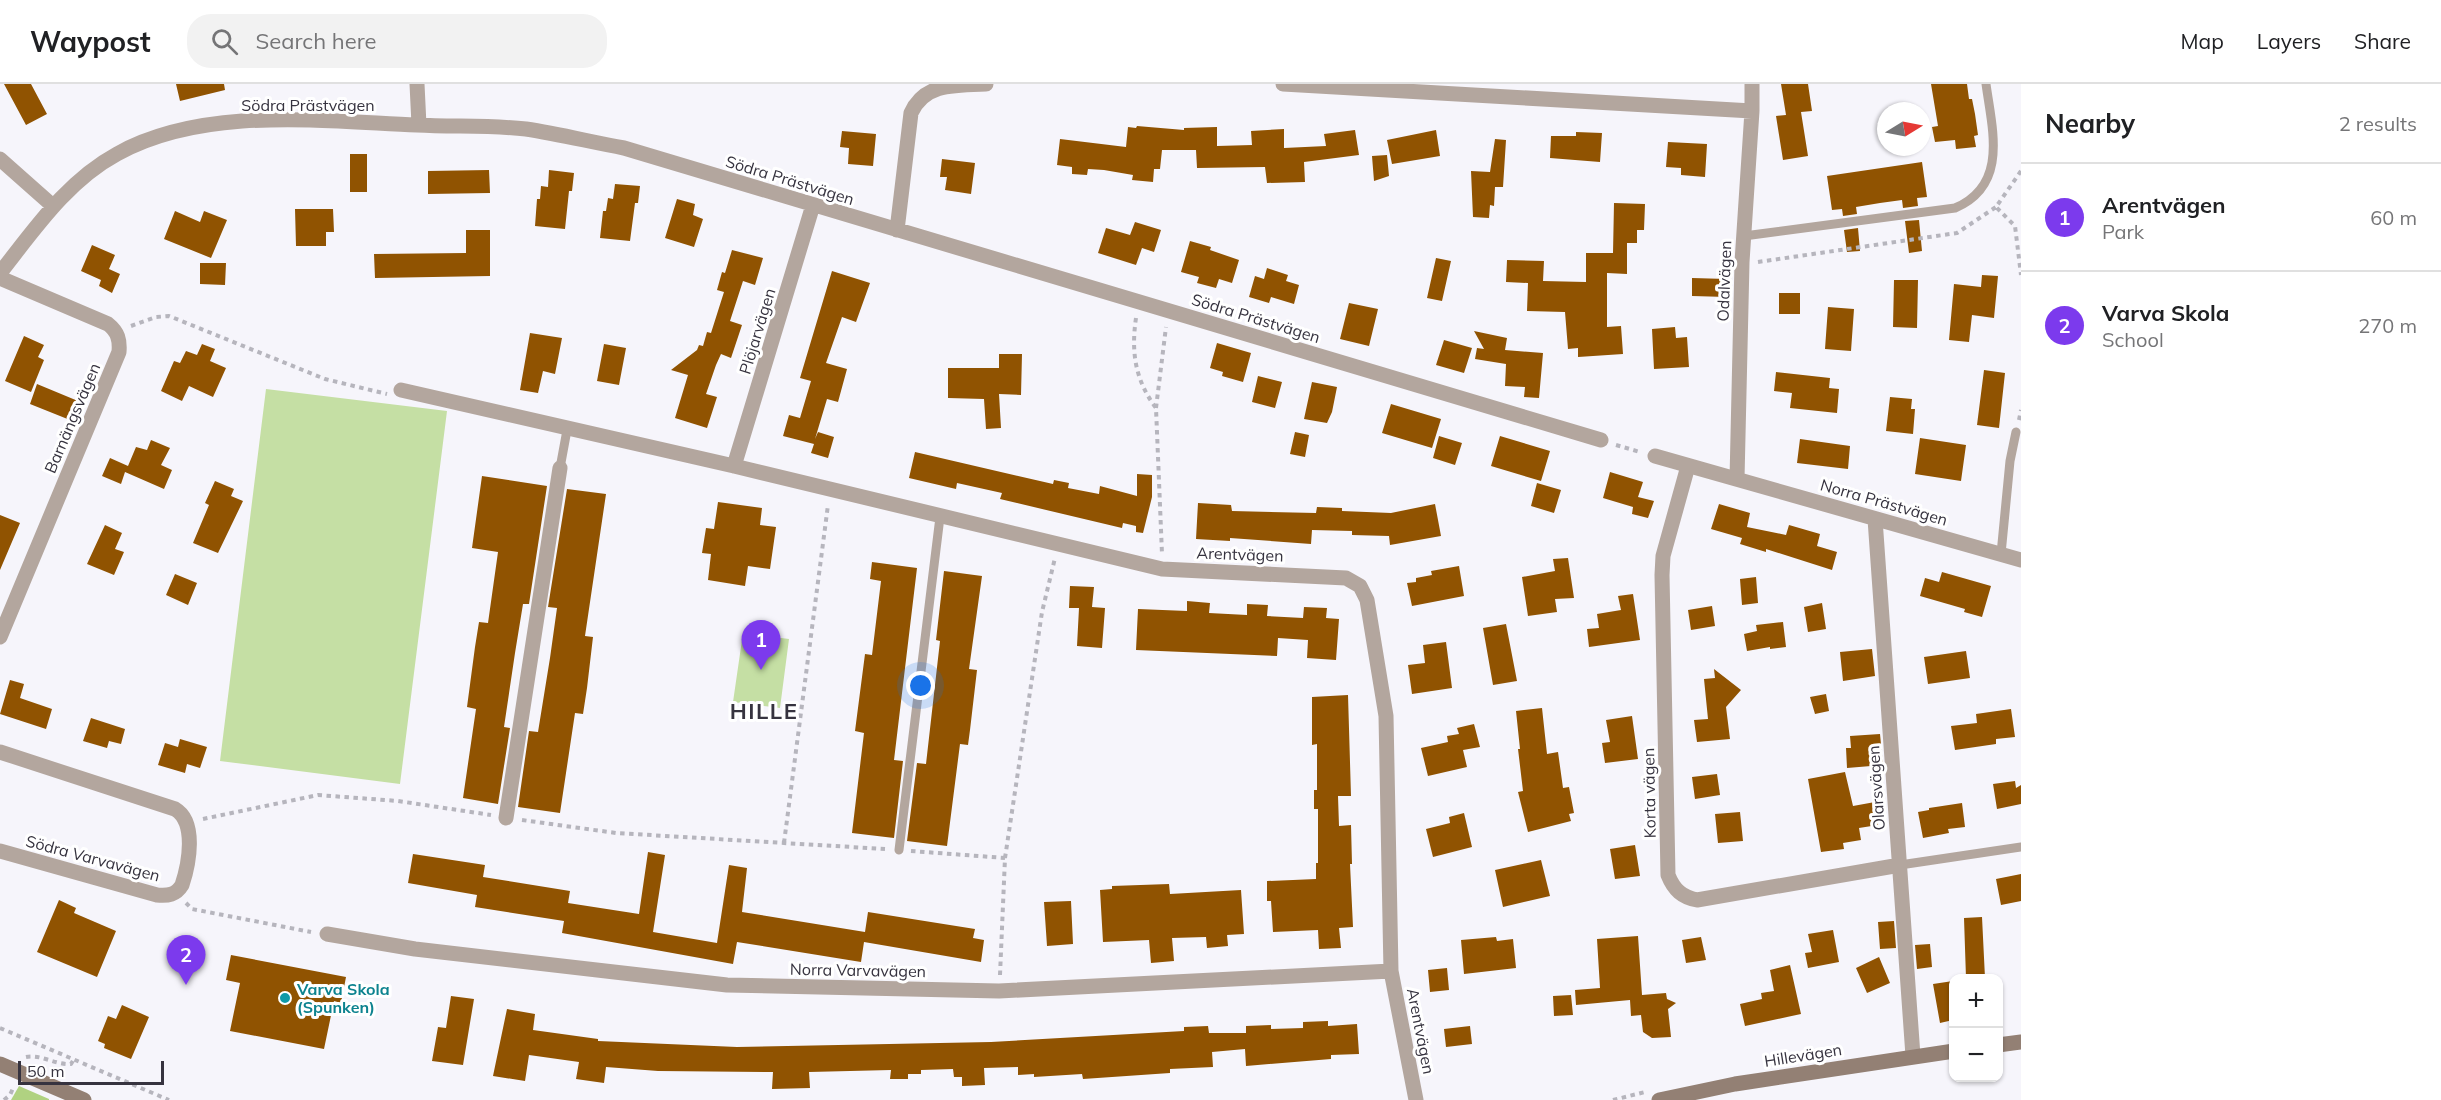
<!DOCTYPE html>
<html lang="en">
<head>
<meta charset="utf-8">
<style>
	:root { --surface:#fff; --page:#f2f2f2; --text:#202124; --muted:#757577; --line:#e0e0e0; --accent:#7c3aed }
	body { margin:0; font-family:Mulish,sans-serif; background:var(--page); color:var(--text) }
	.controls { position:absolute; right:18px; bottom:18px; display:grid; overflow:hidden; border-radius:12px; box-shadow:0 2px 4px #0004 }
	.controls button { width:54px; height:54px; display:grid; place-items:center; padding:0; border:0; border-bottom:2px solid var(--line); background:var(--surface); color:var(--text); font:30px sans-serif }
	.compass { position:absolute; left:1877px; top:18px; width:54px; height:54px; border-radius:50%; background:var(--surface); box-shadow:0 2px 4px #0004; rotate:80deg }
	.scale { position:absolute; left:18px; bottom:15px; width:146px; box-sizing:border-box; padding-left:6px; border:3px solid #36333f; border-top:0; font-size:16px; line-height:21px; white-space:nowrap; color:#36333f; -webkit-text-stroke:4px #fff; paint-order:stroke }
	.you { position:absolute; left:921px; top:602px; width:21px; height:21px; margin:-15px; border:4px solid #fff; border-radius:50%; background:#1a73e8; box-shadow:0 0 0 9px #1a73e833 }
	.badge { display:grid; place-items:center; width:39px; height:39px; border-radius:50%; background:var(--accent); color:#fff; font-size:20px; font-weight:700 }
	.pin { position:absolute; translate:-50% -50px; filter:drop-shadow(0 2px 3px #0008) }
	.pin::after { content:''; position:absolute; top:32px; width:21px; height:18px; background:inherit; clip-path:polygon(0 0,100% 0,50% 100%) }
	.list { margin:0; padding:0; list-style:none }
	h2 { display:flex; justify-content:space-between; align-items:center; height:78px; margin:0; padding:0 24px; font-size:26px }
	h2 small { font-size:20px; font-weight:400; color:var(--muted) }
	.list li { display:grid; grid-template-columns:39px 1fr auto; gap:18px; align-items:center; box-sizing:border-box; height:108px; padding:0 24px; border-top:2px solid var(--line) }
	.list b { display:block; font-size:22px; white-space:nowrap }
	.list p { margin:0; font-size:20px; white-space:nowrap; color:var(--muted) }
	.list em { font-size:20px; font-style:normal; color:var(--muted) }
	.icon { flex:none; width:33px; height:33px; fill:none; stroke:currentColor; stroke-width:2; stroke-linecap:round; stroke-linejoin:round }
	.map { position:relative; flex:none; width:2021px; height:1016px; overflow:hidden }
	header { display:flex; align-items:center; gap:36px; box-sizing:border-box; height:84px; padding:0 30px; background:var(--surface); border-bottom:2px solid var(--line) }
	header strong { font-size:28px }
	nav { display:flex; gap:33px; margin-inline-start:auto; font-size:21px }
	.search { width:420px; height:54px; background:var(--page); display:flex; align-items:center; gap:15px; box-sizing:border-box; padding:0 21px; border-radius:24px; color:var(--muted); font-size:22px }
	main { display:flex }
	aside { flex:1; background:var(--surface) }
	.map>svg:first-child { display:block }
	.green { fill:#c5dfa4 }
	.forest { fill:#b0d281 }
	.building { fill:#905301 }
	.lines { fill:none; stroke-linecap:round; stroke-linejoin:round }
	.path { stroke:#b6b5bd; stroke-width:4; stroke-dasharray:4.5 4.5; stroke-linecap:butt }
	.lane { stroke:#b3a69e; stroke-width:9 }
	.street { stroke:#b3a69e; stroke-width:15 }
	.secondary { stroke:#938074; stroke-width:15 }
	.culture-dot { fill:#0f9aa8; stroke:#fff; stroke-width:2 }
	.labels { text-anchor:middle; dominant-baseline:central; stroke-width:6; stroke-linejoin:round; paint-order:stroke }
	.street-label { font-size:16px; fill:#36333f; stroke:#fff }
	.culture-label { font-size:16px; font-weight:bold; fill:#0d838f; stroke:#fff; text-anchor:start }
	.district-label { font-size:22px; font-weight:bold; letter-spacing:1.5px; fill:#36333f; stroke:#fff }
</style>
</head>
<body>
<header>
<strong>Waypost</strong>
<div class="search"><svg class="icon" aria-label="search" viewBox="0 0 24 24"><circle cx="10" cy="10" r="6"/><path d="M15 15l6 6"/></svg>Search here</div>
<nav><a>Map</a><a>Layers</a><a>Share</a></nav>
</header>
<main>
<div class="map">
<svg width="2021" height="1016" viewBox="0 0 2021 1016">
	<rect width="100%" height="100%" fill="#f6f5fb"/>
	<path class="green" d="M266,305L447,327L400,700L220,677Z
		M743,549L789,555L780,624L733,618Z"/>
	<path class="forest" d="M19,1002L49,1015V1016H11Z"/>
	<path class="building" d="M4,0H31L47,30L26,41Z
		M176,0H224L225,6L180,17Z
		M1781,0H1808L1812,27L1801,28L1808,72L1783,76L1776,32L1786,31Z
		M1931,0H1967L1969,15H1972L1975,30L1978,51L1974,52L1976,63L1956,65L1955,56L1935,58L1932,43L1938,42Z
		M1137,42L1184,46V44L1217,43V62L1252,61L1251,47L1284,45V64L1326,62L1324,50L1355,46L1359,71L1304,78L1305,98L1267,99L1265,83L1197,84L1196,66H1162L1160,85H1154L1153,98L1132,96L1133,91L1104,86L1088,85L1087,91L1072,90V83L1057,81L1060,55L1126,63L1128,43L1136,44Z
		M1436,46L1440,72L1392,80L1387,56Z
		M842,47L876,50L873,82L848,80L849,64L840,63Z
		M1576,48L1602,49L1600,78L1550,74L1551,52H1576Z
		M1495,55L1506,56L1503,103H1495L1494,122L1490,121L1489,134L1473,133L1471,87L1490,88Z
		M1668,58L1707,60L1705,93L1681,91V84L1666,83Z
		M350,70H367V108H350Z
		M1387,71L1389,92L1374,97L1372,72Z
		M942,75L975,79L971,110L945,106L947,93H940Z
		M1922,78L1927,113L1917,114L1918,122L1903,124L1902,116L1880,119L1856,123L1857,130L1843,132L1842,125L1832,126L1827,92Z
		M489,86L490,109L428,110V87Z
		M549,86L574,89L572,107H569L565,145L535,142L537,115H540L541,102L548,103Z
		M615,100L640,102L638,119H635L630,157L600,154L603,127H606L608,114L613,115Z
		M677,115L695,120L693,131L703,135L694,163L665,154Z
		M1614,119L1645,120L1644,146H1637V159H1627V190L1607,189V243L1621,242L1623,270L1578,273V264L1568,265L1565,228L1527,227L1528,199L1506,198L1507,176L1544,177L1543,197L1586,198V169H1613Z
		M295,125H333L334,148H326V162H296Z
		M175,127L200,138L204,127L227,136L211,174L164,155Z
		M1919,136L1922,167L1909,169L1905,137Z
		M1135,138L1161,146L1154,168L1142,164L1136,181L1098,169L1106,144L1130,151Z
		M1858,144L1860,167L1847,168L1844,146Z
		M466,146H490V192L375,194L374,170L466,169Z
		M1190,157L1211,163L1210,166L1239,176L1232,199L1219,195L1216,204L1197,199L1199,193L1181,188Z
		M92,161L115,171L109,185L120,190L112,209L99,202L101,196L81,187Z
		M732,166L763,174L755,201L743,197L730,237L742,241L731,274L721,270L716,281L706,310L717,313L707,344L675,334L688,291L671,286L697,266L699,261L703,262L707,248L711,249L724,208L717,206L722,188L725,189Z
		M1436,174L1451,177L1442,217L1427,214Z
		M200,179H226L225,201L200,200Z
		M1267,184L1288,191L1286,197L1299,201L1294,220L1271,213L1269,219L1249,213L1255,192L1264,195Z
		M832,187L870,199L856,238L842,233L826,279L847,285L838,318L827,315L815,355L818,348L834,353L828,374L811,369L814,360L783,352L789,331L800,334L811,297L800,294Z
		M1982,191L1998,192L1994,234L1972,231L1969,258L1949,256L1954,200L1981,203Z
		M1692,194L1727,195V213L1692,212Z
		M1894,196H1918L1917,244L1893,243Z
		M1779,209H1800V230H1779Z
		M1349,219L1378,225L1369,262L1340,255Z
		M1828,223L1854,225L1851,267L1825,265Z
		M1675,243L1676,254L1687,253L1689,283L1654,285L1652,245Z
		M1474,247L1507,254L1505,266L1543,269L1539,314L1524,313L1525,303L1505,302L1506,280L1475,275L1477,264L1484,265Z
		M530,249L562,254L555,290L543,287L538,309L520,306Z
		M24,252L44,261L38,273L44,276L31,308L5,297Z
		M1444,256L1472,264L1464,289L1436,281Z
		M1217,259L1251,269L1243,298L1222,292L1223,288L1210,284Z
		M202,260L215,265L210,277L226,284L213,313L189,302L182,317L161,307L174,277L180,279L186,267L197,271Z
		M604,260L626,264L619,301L597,297Z
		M999,270H1022L1021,311L999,310L1001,344L986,345L984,315L948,314V284H999Z
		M1984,286L2005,289L1999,344L1977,341Z
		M1776,288L1830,294L1829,304L1839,305L1837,329L1790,324L1792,309L1774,307Z
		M1258,292L1282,298L1275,324L1252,318Z
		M1312,298L1337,303L1332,328L1327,339L1304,335Z
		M37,300L78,317L70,336L30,320Z
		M1890,313L1912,315L1911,325H1915L1913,350L1886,347Z
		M1391,320L1441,335L1432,364L1382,349Z
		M1295,348L1309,351L1305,373L1290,370Z
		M1439,352L1462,359L1455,381L1433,374Z
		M1500,352L1550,367L1541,397L1491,382Z
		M1920,354L1966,361L1961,397L1915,390Z
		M1800,355L1850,362L1848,385L1797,379Z
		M151,356L170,364L161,381L172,386L164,405L125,388L121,400L102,392L110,374L128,382L136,363L147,366Z
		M915,368L1053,400L1054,396L1069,399L1068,404L1099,410L1100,402L1137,412V390L1152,391V413L1143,449L1136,448V442L1123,439L1122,444L1000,415L1002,409L957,399L956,405L909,394Z
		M1610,388L1643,398L1638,413L1654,417L1648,434L1632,430L1633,423L1603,414Z
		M482,392L547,402L529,520H523L515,569L504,643L510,644L498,720L463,714L476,625L467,623L475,563L479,538L488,539L498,468L472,464Z
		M215,397L234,405L231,412L243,417L218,469L193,459L209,421L205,419Z
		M1537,399L1561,406L1554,429L1531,422Z
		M567,405L606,410L585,552L593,553L587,604L583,630L575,629L560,729L518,723L529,647L538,648L550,574L557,524L548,523Z
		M718,418L762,424L760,441L776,443L770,485L748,482L745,502L708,496L711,470L702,469L706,444L714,445Z
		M1198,419L1231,421L1232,427L1316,429L1317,423L1342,424V427L1391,429L1435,420L1441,452L1390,461L1389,452L1352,451V447L1312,446L1311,460L1230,454V457L1196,455Z
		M1719,420L1750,429L1747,443L1786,451L1789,441L1820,450L1817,462L1837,468L1832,486L1766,465V468L1740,460L1742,454L1711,445Z
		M0,431L20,439L0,486Z
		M105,441L122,449L115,465L124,468L114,491L87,480Z
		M1568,474L1574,514L1555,515L1557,528L1528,532L1522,493L1555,487L1553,475Z
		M872,478L917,484L894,676L903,677L894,754L852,749L864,649L855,647L865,570L872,571L881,497L870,495Z
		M1459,482L1464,512L1412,522L1407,499L1416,498V494L1432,491L1431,487Z
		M944,487L982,492L969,585L977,586L970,646L968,661L960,660L947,762L907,757L917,679L926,680L940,557L936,556Z
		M1942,488L1991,502L1982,533L1964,528L1965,525L1920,512L1925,494L1939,498Z
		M175,490L197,499L188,521L166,511Z
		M1756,493L1758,519L1742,521L1740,495Z
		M1070,502L1094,503L1092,523L1105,524L1102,564L1077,562L1079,524H1069Z
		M1633,510L1640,556L1589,563L1587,545L1599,544L1597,530L1621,526L1618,512Z
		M1187,517L1210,519L1209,529L1247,531V520L1268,521L1267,532L1303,534L1304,523L1327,524L1326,534L1339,535L1336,576L1307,574L1308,556L1278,554L1277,572L1136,566L1138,525L1187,527Z
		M1822,519L1826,545L1808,548L1804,523Z
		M1712,522L1715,542L1691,546L1688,526Z
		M1783,538L1786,563L1770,565V563L1747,567L1744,550L1757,547L1756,541Z
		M1506,540L1517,597L1493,601L1483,544Z
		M1446,558L1452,604L1412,610L1408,581L1425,579L1423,561Z
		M1872,565L1875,592L1843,597L1840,568Z
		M1966,567L1970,594L1928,600L1924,573Z
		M1714,585L1741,606L1726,623L1730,655L1697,658L1694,636L1708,635L1704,595L1715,594Z
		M10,596L24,600L20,614L52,625L46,645L0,630Z
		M1826,610L1829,627L1815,630L1810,613Z
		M1348,611L1351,712H1338L1339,742L1351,741L1352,780H1350L1353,843L1339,844L1341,864L1319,865L1318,846L1273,848L1271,817H1267V797L1316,795V779H1318V725H1314V706H1317V660L1312,661V613Z
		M1542,624L1547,670L1558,668L1563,704L1569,703L1574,729L1569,730L1571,737L1528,748L1518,708L1523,707L1518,665H1520L1516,627Z
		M2011,625L2015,653L1996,655V660L1955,666L1951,642L1977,639L1976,630Z
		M1632,632L1638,675L1605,679L1602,659L1610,658L1606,636Z
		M91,634L125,645L121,660L109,657L107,664L83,657Z
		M1474,640L1480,663L1463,666L1467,683L1428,692L1421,664L1448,658L1447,652L1459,650L1457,644Z
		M1880,650L1883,681L1847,684L1846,664H1851L1850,652Z
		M180,655L207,663L200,684L187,680L185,689L158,681L165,659L178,663Z
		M1845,688L1853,722L1875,718L1878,741L1859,744L1861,756L1843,759L1844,765L1821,768L1808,695Z
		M1717,690L1720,711L1695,715L1692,693Z
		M2015,697L2016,704L2021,701V720L1997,725L1993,700Z
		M1962,719L1965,743L1948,745L1949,749L1923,754L1918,728L1929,726V724Z
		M1740,728L1743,757L1718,759L1715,730Z
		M1464,729L1472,763L1433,773L1426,745L1450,739L1449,733Z
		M1635,761L1640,792L1615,795L1610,765Z
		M648,768L665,771L653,848L717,859L729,781L747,784L742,828L865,848L868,828L975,845L973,854L984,856L981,878L864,858L861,878L737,858L733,880L562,849L564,837L475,823L477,811L408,799L413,770L485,781L483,793L570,807L568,819L639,830Z
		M1541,776L1550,812L1503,823L1495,786Z
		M2021,790V817L2001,821L1996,795Z
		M1169,800L1170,810L1241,806L1244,850L1227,851L1228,862L1207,864L1206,853L1172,854L1174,877L1151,879L1149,856L1103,858L1100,806L1112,805V802Z
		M59,816L76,824L74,829L116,847L97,893L37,868Z
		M1071,817L1073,860L1047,862L1044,818Z
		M1982,833L1985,894H1966L1964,834Z
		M1894,837L1896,864L1880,865L1878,838Z
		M1833,846L1839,878L1808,884L1805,869L1812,868L1808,850Z
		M1638,852L1642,911L1666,909L1667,915L1676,919L1668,925L1671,953L1652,954L1643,948L1641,931L1631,932L1630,916L1576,921L1575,906L1600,904L1597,855Z
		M1496,853L1497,857L1513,855L1516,884L1464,890L1461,856Z
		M1701,853L1706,876L1686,879L1682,856Z
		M1930,860L1932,883L1917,885L1915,861Z
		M231,871L346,893L341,919L334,917L324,965L230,947L240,899L226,896Z
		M1879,873L1890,899L1867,909L1856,884Z
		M1790,881L1801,930L1745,942L1740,920L1762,915L1761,909L1774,907L1770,886Z
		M1447,884L1449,906L1430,908L1428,886Z
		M1953,897V936L1940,939L1933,900Z
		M1571,911L1573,931L1554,932L1553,912Z
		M451,912L474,915L463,981L432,977L438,943L446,944Z
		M122,921L149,933L131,975L104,964L105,960L98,957L108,932L116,935Z
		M507,925L535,930L533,946L598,955V957L737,963L991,958L1184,947V943L1208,942L1209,949H1246V942L1271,941V945L1303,944V938L1328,937V942L1357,940L1359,970L1331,971V975L1246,982L1245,965L1212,968L1213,983L1170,985V989L1083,995L1082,990L1034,993V990L1018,991V983L984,984L985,1001L962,1002V993H954L953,985L921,986V990H908V995H890L891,986L809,988L810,1004L772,1005L773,988L658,987L606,983L604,999L576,995L579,978L529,971L525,997L493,992Z
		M1470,942L1472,960L1446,963L1444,945Z"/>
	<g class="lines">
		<path class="path" d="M2021,87L1996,123L2015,142L2021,191
			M1758,178L1957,149L1996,123
			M1136,234C1131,268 1135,296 1156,324L1162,470
			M131,242L156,233L169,232L325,295L387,310
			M1156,324L1166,243
			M2019,336L2021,326
			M1616,361L1640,368
			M203,735L318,711L398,717L491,731
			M522,736L616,749L885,765
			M784,759L828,421
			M911,767L1005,774
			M186,819L192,825L311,848
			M1000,891L1005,774L1042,528L1055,474
			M0,944L169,1016
			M26,973C41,970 55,981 71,980L74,975
			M4,1016L10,1011L14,1002
			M1613,1016L1645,1008"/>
		<path class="lane" d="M1744,152L1955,124C2009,101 1992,45 1986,0
			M560,384L567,346
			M2001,470L2010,377L2016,348
			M899,766L940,433
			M1900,781L2021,763"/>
		<path class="street" d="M417,0L419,41
			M1283,0L1752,27
			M0,75L53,122
			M897,146L911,29C924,0 952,1 986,0
			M0,189C34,146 67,97 117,70C203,22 322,37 417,41C452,43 490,41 526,45C559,50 591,58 624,64L1601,356
			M0,194L108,240C118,248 120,256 119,268L0,553
			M401,306L734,382L1162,485L1346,494L1360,502L1367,516L1386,632L1391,887L1416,1016
			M1655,372L2021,476
			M734,382L813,121
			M1688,382L1663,472L1662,491L1668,791C1674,806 1682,813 1697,816L1900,781
			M1737,395L1742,178L1752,27V0
			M1875,435L1913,972
			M0,668L175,725C197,738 189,780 182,801C176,811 168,812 157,811L0,767
			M506,734L560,384
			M327,850L415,865L727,901L999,907L1391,887"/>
		<path class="secondary" d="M1998,961L2021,958
			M0,980L84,1016
			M1659,1016L1735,1000L1954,967"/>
	</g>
	<circle class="culture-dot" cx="285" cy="914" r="6"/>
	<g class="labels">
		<g class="street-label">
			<text x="308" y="21">Södra Prästvägen</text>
			<text transform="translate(790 96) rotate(17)">Södra Prästvägen</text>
			<text transform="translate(1724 197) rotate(-88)">Odalvägen</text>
			<text transform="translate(1256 234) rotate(17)">Södra Prästvägen</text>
			<text transform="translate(757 247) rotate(-73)">Plöjarvägen</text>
			<text transform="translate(72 334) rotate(-67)">Barnängsvägen</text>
			<text transform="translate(1884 418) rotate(16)">Norra Prästvägen</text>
			<text transform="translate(1240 470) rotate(2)">Arentvägen</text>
			<text transform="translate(1876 704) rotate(-94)">Olarsvägen</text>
			<text transform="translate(1649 709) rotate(-91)">Korta vägen</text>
			<text transform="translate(93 774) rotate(15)">Södra Varvavägen</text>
			<text transform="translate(858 886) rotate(1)">Norra Varvavägen</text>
			<text transform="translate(1421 947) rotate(79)">Arentvägen</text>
			<text transform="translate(1803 971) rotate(-9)">Hillevägen</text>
		</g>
		<g class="culture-label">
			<text x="297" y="905">Varva Skola<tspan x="297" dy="18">(Spunken)</tspan></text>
		</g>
		<g class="district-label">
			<text x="764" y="627">HILLE</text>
		</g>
	</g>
</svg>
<div class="controls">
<button>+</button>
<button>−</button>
</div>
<svg class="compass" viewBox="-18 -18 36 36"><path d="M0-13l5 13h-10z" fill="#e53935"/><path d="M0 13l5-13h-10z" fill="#757577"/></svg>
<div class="scale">50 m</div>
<div class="you"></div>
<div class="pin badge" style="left:761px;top:586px">1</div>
<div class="pin badge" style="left:186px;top:901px">2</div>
</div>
<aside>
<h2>Nearby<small>2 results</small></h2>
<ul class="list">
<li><span class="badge">1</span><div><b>Arentvägen</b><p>Park</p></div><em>60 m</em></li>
<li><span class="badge">2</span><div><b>Varva Skola</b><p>School</p></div><em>270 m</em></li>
</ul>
</aside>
</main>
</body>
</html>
